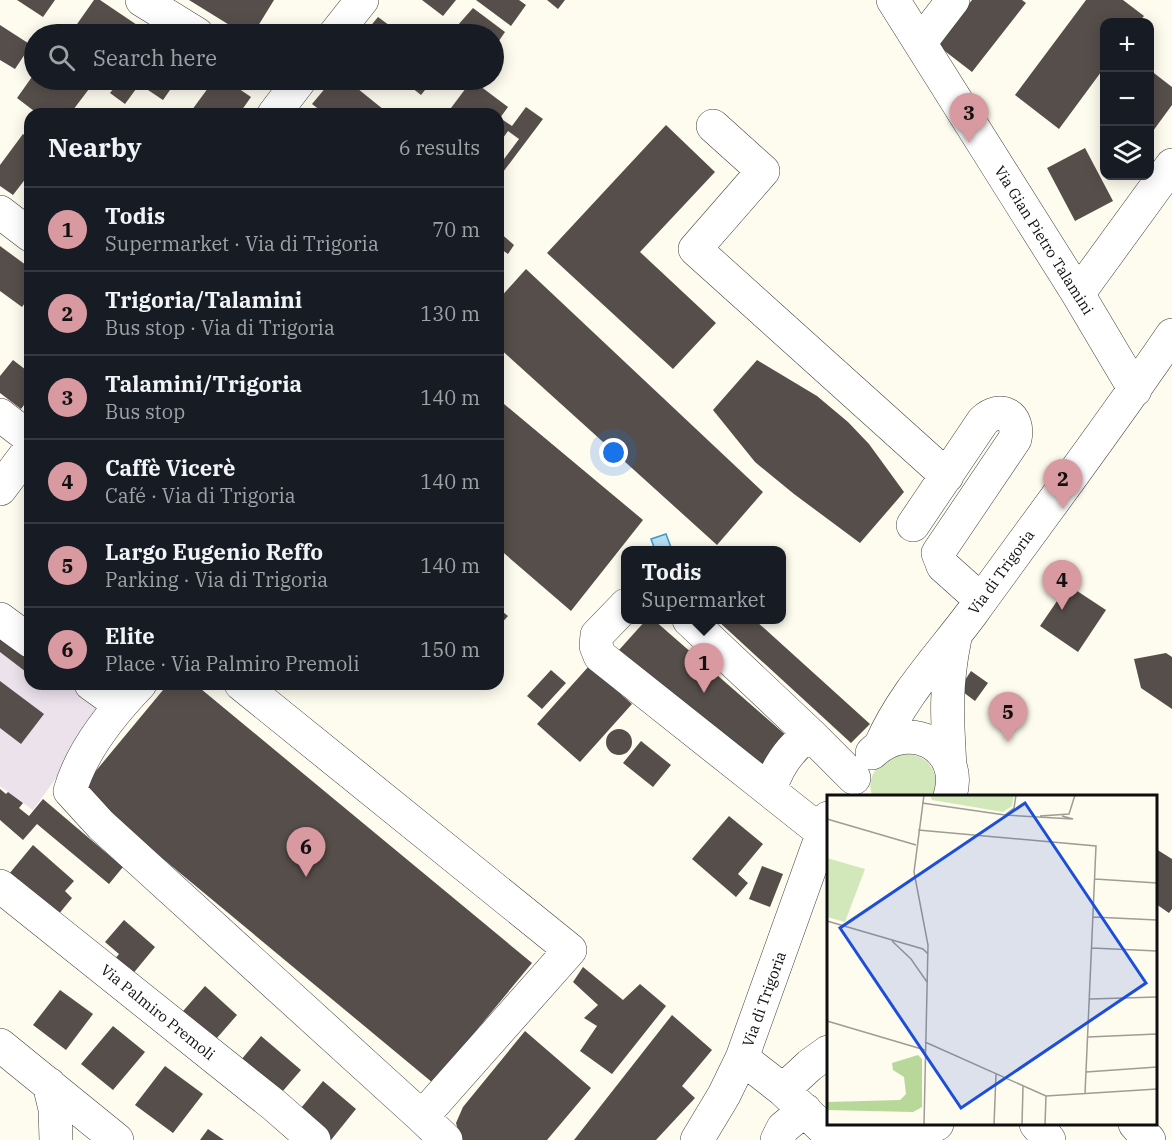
<!DOCTYPE html>
<html lang="en">
<head>
<meta charset="utf-8">
<style>
	:root { --surface:#171b24; --page:#20242c; --text:#f1f3f6; --muted:#9ea1a6; --line:#363941; --accent:#d899a0 }
	body { margin:0; font-family:"IBM Plex Serif",serif; background:var(--page); color:var(--text) }
	.controls { position:absolute; right:18px; top:18px; display:grid; overflow:hidden; border-radius:12px; box-shadow:0 3px 15px #0003 }
	.controls button { width:54px; height:54px; display:grid; place-items:center; padding:0; border:0; border-bottom:2px solid var(--line); background:var(--surface); color:var(--text); font:30px sans-serif }
	.you { position:absolute; left:614px; top:453px; width:21px; height:21px; margin:-15px; border:4px solid #fff; border-radius:50%; background:#1a73e8; box-shadow:0 0 0 9px #1a73e833 }
	.badge { display:grid; place-items:center; width:39px; height:39px; border-radius:50%; background:var(--accent); color:#111; font-size:20px; font-weight:700 }
	.pin { position:absolute; translate:-50% -50px; filter:drop-shadow(0 2px 3px #0008) }
	.pin::after { content:''; position:absolute; top:32px; width:21px; height:18px; background:inherit; clip-path:polygon(0 0,100% 0,50% 100%) }
	.popup { position:absolute; left:621px; top:546px; width:165px; height:78px; box-sizing:border-box; display:grid; place-content:center; border-radius:12px; background:var(--surface); filter:drop-shadow(0 2px 4px #0005); font-size:20px; white-space:nowrap; color:var(--muted) }
	.popup b { font-size:22px; color:var(--text) }
	.popup::after { content:''; position:absolute; left:50%; top:100%; margin-left:-12px; border:12px solid transparent; border-top-color:var(--surface) }
	.list { margin:0; padding:0; list-style:none }
	h2 { display:flex; justify-content:space-between; align-items:center; height:78px; margin:0; padding:0 24px; font-size:26px }
	h2 small { font-size:20px; font-weight:400; color:var(--muted) }
	.list li { display:grid; grid-template-columns:39px 1fr auto; gap:18px; align-items:center; box-sizing:border-box; height:84px; padding:0 24px; border-top:2px solid var(--line) }
	.list b { display:block; font-size:22px; white-space:nowrap }
	.list p { margin:0; font-size:20px; white-space:nowrap; color:var(--muted) }
	.list em { font-size:20px; font-style:normal; color:var(--muted) }
	.icon { flex:none; width:33px; height:33px; fill:none; stroke:currentColor; stroke-width:2; stroke-linecap:round; stroke-linejoin:round }
	.map { position:relative; flex:none; width:1172px; height:1140px; overflow:hidden }
	.search { position:absolute; background:var(--surface); box-shadow:0 3px 15px #0003; left:24px; top:24px; width:480px; height:66px; display:flex; align-items:center; gap:15px; box-sizing:border-box; padding:0 21px; border-radius:33px; color:var(--muted); font-size:22px }
	.panel { position:absolute; background:var(--surface); box-shadow:0 3px 15px #0003; left:24px; top:108px; width:480px; height:582px; border-radius:18px }
	.map>svg:first-child { display:block }
	.industrial { fill:#ebe2ec }
	.green { fill:#d3e8ba }
	.water { fill:#b6dff4; stroke:#3f97c8; stroke-width:1.5 }
	.building { fill:#564e4a }
	.lines { fill:none; stroke-linecap:round; stroke-linejoin:round }
	.minor-casing { stroke:#414141; stroke-width:34 }
	.minor { stroke:#fff; stroke-width:33 }
	.labels { text-anchor:middle; dominant-baseline:central; stroke-width:6; stroke-linejoin:round; paint-order:stroke }
	.street-label { font-size:15px; fill:#0e0e0e; stroke:#fff }
	.inset-road { fill:none; stroke:#9e9c95; stroke-width:1.5 }
	.view { fill:#1d4ed8; fill-opacity:0.15; stroke:#1d4ed8; stroke-width:3 }
	.inset-edge { fill:none; stroke:#0e0e0e; stroke-width:3 }
</style>
</head>
<body>
<div class="map">
<svg width="1172" height="1140" viewBox="0 0 1172 1140">
	<rect width="100%" height="100%" fill="#fefbef"/>
	<path class="industrial" d="M0,633L30,655V684H71L106,709L33,810L0,786Z"/>
	<path class="green" d="M902,753C932,756 936,770 938,796H872C865,771 882,762 902,753Z"/>
	<path class="water" d="M666,534L672,550H655L651,539Z"/>
	<path class="building" d="M17,0H55L43,17Z
		M94,0H100L140,27L135,34H70Z
		M189,0H274L253,34H244Z
		M422,0H456L443,16Z
		M476,0H519L526,5L511,26Z
		M547,0H565L558,9Z
		M972,0H1022L1026,3L972,72L937,45Z
		M1086,0H1123L1144,16L1139,22H1104V68L1059,129L1015,95Z
		M473,8L505,32L494,48V34H450Z
		M378,17L401,34H364Z
		M0,25L31,45L15,69L0,60Z
		M1150,70L1172,87V105L1150,135Z
		M34,74V80L95,81L70,114H38L17,98Z
		M120,80H124L136,89L125,104L110,93Z
		M133,80H177L163,100Z
		M214,80H226L251,97L239,114H189Z
		M332,80H347L389,114H325L312,104Z
		M402,80H433L421,95Z
		M472,80L508,107L500,118L512,126L526,107L543,119L503,172L498,167L519,139L508,131L498,145V114H450L448,112Z
		M666,125L715,172L640,252L716,323L673,369L547,253Z
		M23,134L30,139V173L13,195L0,186V165Z
		M1085,148L1113,201L1075,221L1047,168Z
		M498,231L514,245L508,254L498,247Z
		M0,246L30,268V296L22,307L0,291Z
		M526,269L763,492L717,545L498,347V300Z
		M13,360L30,373V397L21,409L0,393V376Z
		M757,360L817,396L848,422L869,444L904,492L860,543L794,494L755,462L713,410Z
		M498,399L643,520L571,611L498,548Z
		M1068,585L1106,610L1078,652L1040,626Z
		M498,608L508,616L498,627Z
		M646,620H654L788,737L760,770L619,650Z
		M717,620H755L870,724L851,743Z
		M0,633L30,656V675L0,652Z
		M1166,653L1172,657V709L1141,688L1134,659Z
		M589,666L632,704L580,762L537,724Z
		M551,670L566,683L542,709L527,696Z
		M971,671L988,683L975,701L959,689Z
		M0,681L44,714L21,744L0,728Z
		M168,684H195L532,963L433,1083L80,790Z
		M606 742a13 13 0 1 1 26 0a13 13 0 1 1-26 0Z
		M641,741L671,765L653,787L623,763Z
		M0,789L6,794L8,792L23,803L19,808L29,816L43,799L123,867L109,884L37,824L23,840L0,820Z
		M729,816L763,844L738,874L748,883L736,897L692,859Z
		M33,845L74,881L65,891L72,898L58,915L9,874Z
		M1156,849L1172,859V909L1169,913L1156,904Z
		M762,866L783,874L770,907L749,899Z
		M124,920L155,947L131,976L113,961L119,954L105,942Z
		M583,967L623,1000L640,984L666,1006L612,1074L580,1051L597,1026L584,1018L598,1005L573,982Z
		M205,986L237,1015L210,1046L177,1018Z
		M60,990L93,1014L66,1050L33,1025Z
		M672,1015L712,1050L682,1086L695,1098L656,1140H574Z
		M113,1026L145,1052L113,1090L81,1064Z
		M525,1031L591,1088L547,1140H461L456,1123L463,1107Z
		M261,1036L301,1070L276,1099L236,1066Z
		M165,1066L203,1094L173,1133L135,1105Z
		M323,1081L356,1109L331,1140L297,1113Z
		M208,1129L224,1140H200Z"/>
	<g class="lines">
		<g class="minor-casing">
			<path id="minor" d="M142,0L197,34
				M893,0L1078,294L1135,390
				M335,34L362,0
				M920,43L953,0
				M274,114L300,80
				M713,126L763,171L695,249L947,476
				M0,212L30,235
				M1078,294L1172,165
				M0,415L30,438
				M0,489L30,449
				M913,525L983,421C1001,404 1020,416 1015,439L938,553L943,566L981,600
				M626,605L597,635L596,646L600,656L823,833
				M0,619L30,641
				M689,620L810,734L854,778
				M91,684L120,705
				M140,684C112,713 81,752 70,791L101,825L422,1117L570,950L241,684
				M881,744C903,694 940,656 972,613C1039,520 1108,429 1172,335
				M872,753C909,717 965,747 950,796
				M950,766C947,718 945,686 955,638
				M770,790C777,767 791,747 810,734
				M0,886L274,1105L314,1140
				M0,1045L117,1140
				M742,1058L783,1090L829,1134L855,1140
				M49,1084L55,1109L56,1140
				M783,1090L810,1065L828,1052
				M422,1117L446,1140
				M1036,1124L1049,1140
				M1135,1124L1149,1140
				M697,1140L724,1095L742,1058L828,818
				M777,1140L783,1128L805,1110
				M863,1140L919,1134L937,1124"/>
		</g>
		<use href="#minor" class="minor"/>
	</g>
	<g class="labels">
		<g class="street-label">
			<text transform="translate(1044 240) rotate(58)">Via Gian Pietro Talamini</text>
			<text transform="translate(1001 572) rotate(-54)">Via di Trigoria</text>
			<text transform="translate(764 999) rotate(-70)">Via di Trigoria</text>
			<text transform="translate(158 1012) rotate(39)">Via Palmiro Premoli</text>
		</g>
	</g>
	<g transform="translate(827 795)">
		<rect width="330" height="330" fill="#fefbef"/>
		<path d="M103,0H187L185,11L176,17L105,5ZM0,63L38,74L18,127L0,122Z" fill="#d3e8ba"/>
		<path d="M91,260L95,264V312L86,317L0,315V307L73,305L79,299L77,282L66,275L65,268Z" fill="#b8d89a"/>
		<path class="inset-road" d="M95,8L178,20L246,24L235,21M178,20L187,13L189,0M213,21L242,19L248,0M0,24L89,50M91,35L269,51L258,299M268,84L330,88M266,122L330,125M0,126L96,154L101,159M65,146L84,164L100,187M265,153L330,156M263,204L330,202M0,226L98,255M261,242L330,239M98,247L219,301L330,294M259,277L330,272M97,330L101,150L87,77L97,0M167,330L169,279M195,330L196,291M218,330L219,301"/>
		<path class="view" d="M198,8L319,188L134,313L13,133Z"/>
		<rect width="330" height="330" class="inset-edge"/>
	</g>
</svg>
<div class="controls">
<button>+</button>
<button>−</button>
<button><svg class="icon" aria-label="layers" viewBox="0 0 24 24"><path d="M12 4l9 5-9 5-9-5zM3 14l9 5 9-5"/></svg></button>
</div>
<div class="you"></div>
<div class="pin badge" style="left:704px;top:693px">1</div>
<div class="popup"><b>Todis</b>Supermarket</div>
<div class="pin badge" style="left:1063px;top:509px">2</div>
<div class="pin badge" style="left:969px;top:143px">3</div>
<div class="pin badge" style="left:1062px;top:610px">4</div>
<div class="pin badge" style="left:1008px;top:742px">5</div>
<div class="pin badge" style="left:306px;top:877px">6</div>
<div class="search"><svg class="icon" aria-label="search" viewBox="0 0 24 24"><circle cx="10" cy="10" r="6"/><path d="M15 15l6 6"/></svg>Search here</div>
<section class="panel">
<h2>Nearby<small>6 results</small></h2>
<ul class="list">
<li><span class="badge">1</span><div><b>Todis</b><p>Supermarket · Via di Trigoria</p></div><em>70 m</em></li>
<li><span class="badge">2</span><div><b>Trigoria/Talamini</b><p>Bus stop · Via di Trigoria</p></div><em>130 m</em></li>
<li><span class="badge">3</span><div><b>Talamini/Trigoria</b><p>Bus stop</p></div><em>140 m</em></li>
<li><span class="badge">4</span><div><b>Caffè Vicerè</b><p>Café · Via di Trigoria</p></div><em>140 m</em></li>
<li><span class="badge">5</span><div><b>Largo Eugenio Reffo</b><p>Parking · Via di Trigoria</p></div><em>140 m</em></li>
<li><span class="badge">6</span><div><b>Elite</b><p>Place · Via Palmiro Premoli</p></div><em>150 m</em></li>
</ul>
</section>
</div>
</body>
</html>
